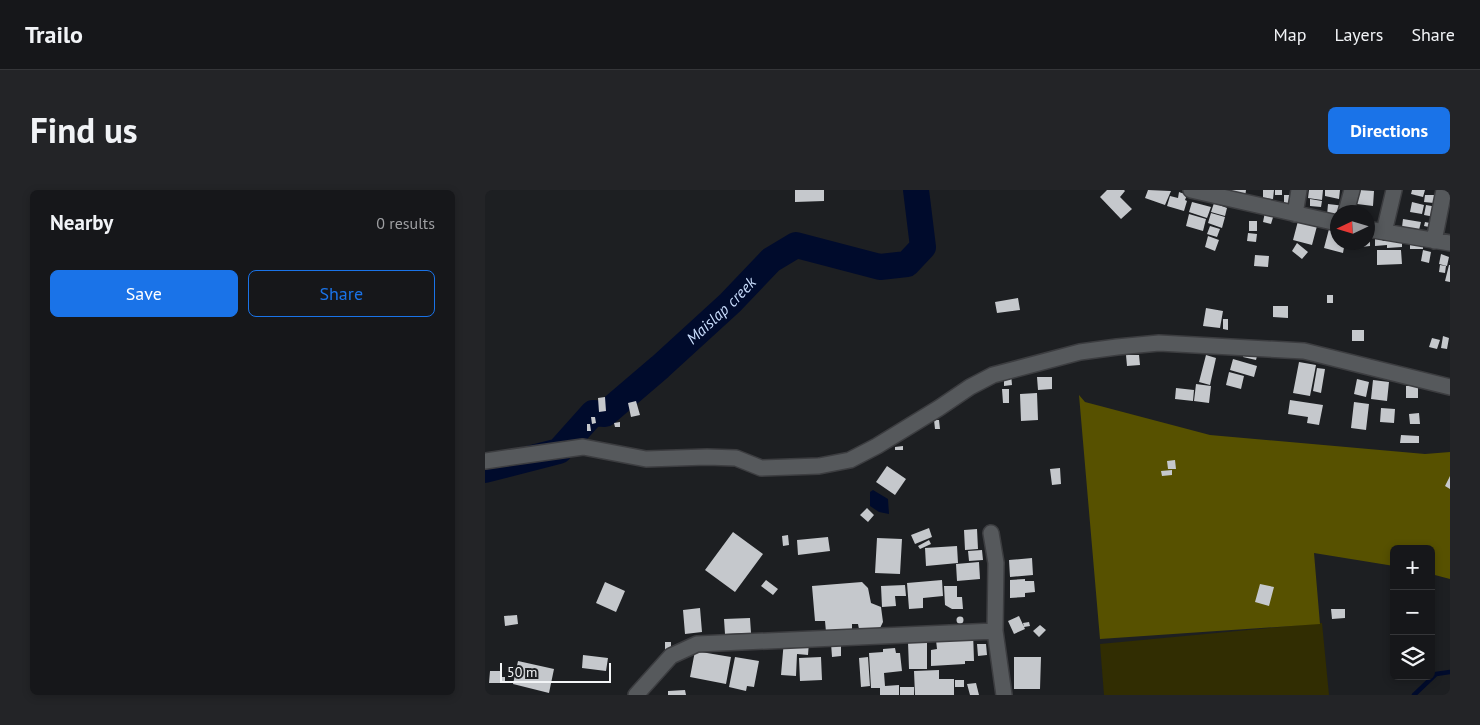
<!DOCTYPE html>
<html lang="en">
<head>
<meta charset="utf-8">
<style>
	:root { --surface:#16171a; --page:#232427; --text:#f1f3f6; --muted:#9e9fa2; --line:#353639; --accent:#1a73e8 }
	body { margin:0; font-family:"PT Sans",sans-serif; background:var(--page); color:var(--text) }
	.controls { position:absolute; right:15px; bottom:15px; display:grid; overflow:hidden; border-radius:8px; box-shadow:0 2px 8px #0003 }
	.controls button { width:45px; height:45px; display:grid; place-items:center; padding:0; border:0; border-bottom:1px solid var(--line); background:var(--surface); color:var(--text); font:25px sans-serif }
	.compass { position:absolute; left:845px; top:15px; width:45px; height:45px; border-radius:50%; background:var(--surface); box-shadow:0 2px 8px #0003; rotate:266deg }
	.scale { position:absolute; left:15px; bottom:12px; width:111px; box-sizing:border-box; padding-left:5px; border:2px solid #f3f5f7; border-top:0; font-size:14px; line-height:18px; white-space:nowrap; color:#f3f5f7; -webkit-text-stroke:4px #1d1f22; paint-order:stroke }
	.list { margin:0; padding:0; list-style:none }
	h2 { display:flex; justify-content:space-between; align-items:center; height:65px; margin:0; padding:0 20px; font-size:21px }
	h2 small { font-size:16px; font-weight:400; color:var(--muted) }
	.actions { display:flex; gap:10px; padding:15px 20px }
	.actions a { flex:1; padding:11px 0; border:1px solid var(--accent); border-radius:8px; text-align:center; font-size:18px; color:var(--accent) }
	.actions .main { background:var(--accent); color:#fff }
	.icon { flex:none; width:28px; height:28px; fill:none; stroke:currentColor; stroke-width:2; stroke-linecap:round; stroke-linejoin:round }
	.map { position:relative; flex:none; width:965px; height:505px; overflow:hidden; border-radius:8px }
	header { display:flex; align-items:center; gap:30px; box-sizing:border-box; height:70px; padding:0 25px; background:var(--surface); border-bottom:1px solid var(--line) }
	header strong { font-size:24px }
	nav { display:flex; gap:28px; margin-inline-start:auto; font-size:18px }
	.intro { display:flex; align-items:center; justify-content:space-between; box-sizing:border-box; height:120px; padding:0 30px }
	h1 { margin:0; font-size:35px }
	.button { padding:12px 22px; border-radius:8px; background:var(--accent); color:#fff; font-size:18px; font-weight:700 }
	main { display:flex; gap:30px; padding:0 30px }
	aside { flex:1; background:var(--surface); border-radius:8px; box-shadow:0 2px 8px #0003 }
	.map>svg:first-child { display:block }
	.green { fill:#312d02 }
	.forest { fill:#575100 }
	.water { fill:#000b2c }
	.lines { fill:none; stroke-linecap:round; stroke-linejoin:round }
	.stream { stroke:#000b2c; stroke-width:4.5 }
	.river { stroke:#000b2c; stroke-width:26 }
	.building { fill:#c5c8cc }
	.street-casing { stroke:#3c3d40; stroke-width:18 }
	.street { stroke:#56595c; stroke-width:15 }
	.labels { text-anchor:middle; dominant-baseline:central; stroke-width:5; stroke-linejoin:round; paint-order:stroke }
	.water-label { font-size:16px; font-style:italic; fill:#c8ddfc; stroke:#1d1f22 }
</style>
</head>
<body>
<header>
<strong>Trailo</strong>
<nav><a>Map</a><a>Layers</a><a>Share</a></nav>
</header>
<div class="intro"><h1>Find us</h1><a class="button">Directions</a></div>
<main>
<aside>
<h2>Nearby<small>0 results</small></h2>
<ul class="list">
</ul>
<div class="actions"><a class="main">Save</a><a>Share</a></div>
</aside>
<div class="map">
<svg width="965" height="505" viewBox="0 0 965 505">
	<rect width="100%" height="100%" fill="#1d1f22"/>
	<path class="green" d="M837,433L844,505H619L615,454Z"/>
	<path class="forest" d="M594,205L600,212L725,245L940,264L965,262V389L946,384V359H909V376L829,363L835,434L615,449Z"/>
	<path class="water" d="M388,300L403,309L404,324L394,322L385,316V302Z"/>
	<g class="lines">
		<path class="stream" d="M929,505L951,484L965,482"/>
		<path class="river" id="s1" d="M0,280L74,261L108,223L120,224L175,177L245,113L286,70L311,55L395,77L422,74L438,57L431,0"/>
	</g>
	<path class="building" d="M310,0H339V11L310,12Z
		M622,0H639L640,1L635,7L647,19L636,29L615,7Z
		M663,0L686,1L680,15L660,8Z
		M728,0H761L760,7Z
		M778,0H789L788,9L778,8Z
		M790,0H797V5H790Z
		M824,0H838L837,10L823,8Z
		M840,0H855L854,9L840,6Z
		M874,0L889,1L888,16L872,14Z
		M927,0H940L938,7L926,4Z
		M694,2L702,5L700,10L702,11L699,21L682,16L685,6L693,8Z
		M799,5H805V13H799Z
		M940,5H949V13L939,12Z
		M825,9L837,11L836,17L825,16Z
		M707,12L726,17L722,28L704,22Z
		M927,12L939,15L937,24L925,22Z
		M729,13L742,18L740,26L726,22Z
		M843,14L860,16L859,22H852V27L842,25Z
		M941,15L952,17L950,27L939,25Z
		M780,22L789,24L786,34L778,32Z
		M726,23L740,27L737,38L723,33Z
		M704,24L721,29L718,41L701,36Z
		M918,29L936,32L934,40L917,37Z
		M764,31H772V41H764Z
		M813,31L832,36L827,55L808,50Z
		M940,32L950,34L949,38L939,36Z
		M725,36L735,39L732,47L722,44Z
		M844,39L852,41V52H860L858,63L839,58Z
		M763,43L772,44L771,52L762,51Z
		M882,43H885V56L876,57V52H882Z
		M887,45L917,46V57L902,58V55L890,56V49H888Z
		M723,46L734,50L730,61L720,57Z
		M925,50H938V59H925Z
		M812,53L823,62L817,69L807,61Z
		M892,60H916L917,74L892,75Z
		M938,60L946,62L944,73L936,71Z
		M956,64L964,67L962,76L954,74Z
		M770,65L784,66L783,77L769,76Z
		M955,75L961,76L960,83L954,82Z
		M964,75H965V92L960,91Z
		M842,105H848V113H842Z
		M533,108L535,120L512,123L510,112Z
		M788,116H803V128L788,127Z
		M721,118L738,121L735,138L718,136Z
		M738,129H743V140L738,139Z
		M867,140H879V151H867Z
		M958,146L964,148L962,159L956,158Z
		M947,148L955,150L952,159L944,157Z
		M759,159L773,162L771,170L758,167Z
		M641,165H654L655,175L642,176Z
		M721,165L731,168L725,195L714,192Z
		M748,169L772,176L769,187L745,180Z
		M814,172L831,175L825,206L808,203Z
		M832,178L840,179L836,203L828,201Z
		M744,182L759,186L756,199L741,195Z
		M526,183L527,195L519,196V184Z
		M552,187H567V199L553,200Z
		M872,189L884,192L881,207L869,204Z
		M888,190L904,192L902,211L886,209Z
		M711,194L726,196L724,213L709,211Z
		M921,196H933V208H921Z
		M691,198L709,200L708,211L690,209Z
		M517,199H524V213H518Z
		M552,203L553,230L536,231L535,204Z
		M120,207L121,221L114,222L113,208Z
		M805,210L838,215L834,235L822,233L823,227L803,224Z
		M151,211L155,225L146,227L143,213Z
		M869,212L884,214L881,240L866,238Z
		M896,218L910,219L909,233L895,232Z
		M934,223L935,234H925L924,224Z
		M106,227H110L111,233L107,234Z
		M449,230H454L455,239H450Z
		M135,232V237H130L129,233Z
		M102,234H105L106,241H102Z
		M916,245L934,246V253H915Z
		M418,256V260H410V257Z
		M690,270L691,279H683L682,271Z
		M402,276L421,289L410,305L391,292Z
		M575,278L576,294L567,295L565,279Z
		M687,280V285L677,286L676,281Z
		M965,286V299L960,296Z
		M382,318L389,325L383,332L375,325Z
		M444,338L447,347L430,354L426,345Z
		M492,339L493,359L480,360L479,340Z
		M248,342L278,364L250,402L220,380Z
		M303,345L304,355L298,356L297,346Z
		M343,347L345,361L313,365L312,350Z
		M392,348L417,349L415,384L390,383Z
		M444,350L446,354L435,359L433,356Z
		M472,356L473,373L441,376L440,358Z
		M497,360L498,370L484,371L483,361Z
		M547,368L548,385L525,387L524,370Z
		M494,372L495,389L472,391L471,374Z
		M540,389V391H549L550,402L540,403V407L525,408V390Z
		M281,390L293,399L288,405L276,396Z
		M457,390L458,406L438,408V418L424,419L422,393Z
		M120,392L140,401L131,422L111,413Z
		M377,392L383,398L386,413L396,417L398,432L395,438L374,439L373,434H367V440L341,442L340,431H330L327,396Z
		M775,394L789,397L784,416L770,412Z
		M420,395L421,406H410L411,416L397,417L396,396Z
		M459,396H472V407H477L478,419H467L460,415Z
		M215,418L217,442L200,444L198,420Z
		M846,419H860V428L847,429Z
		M32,425L33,434L20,436L19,426Z
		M534,426L540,439L529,444L523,431Z
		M471.5 430a3.5 3.5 0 1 1 7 0a3.5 3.5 0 1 1-7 0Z
		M265,428L266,443L240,444L239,429Z
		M544,432L545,436L539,437L538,433Z
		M555,435L561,440L554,447L548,441Z
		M488,442L489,471H480V474L446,476V460L452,459L451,450Z
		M299,450L324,452L323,465L312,464L311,486L296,485Z
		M180,452H186V466H180Z
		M423,452H442V479H424Z
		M346,453H356V466L347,467Z
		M492,454H501L502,465L493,466Z
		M410,458L411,463H415L417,481L399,483L400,496L414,495V505H395V498H386L384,463L398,462V459Z
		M210,461L246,467L241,494L205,487Z
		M98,465L123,468L121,481L97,478Z
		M250,467L274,471L269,497L262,496L261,501L244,497Z
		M336,467L337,490L315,491L314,468Z
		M383,467L385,496L376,497L374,468Z
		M529,467H556L555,499H529Z
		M33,471L69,479L64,503L28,494Z
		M454,480V489H469V505H430L429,481Z
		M5,481H16V487H20V493H4Z
		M470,490H479V497H470Z
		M491,493L494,505H485L482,494Z
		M415,497H429V505H415Z
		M200,500L201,505H183V501Z"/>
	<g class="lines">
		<g class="street-casing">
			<path id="street" d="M706,0L852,33
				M861,22L867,0
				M810,24L814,0
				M882,39L965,53
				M899,42L909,0
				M949,51L959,0
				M0,271L98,257L161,269L222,267L251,268L276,278L334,276L365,270L392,256L454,218L485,197L508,185L595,162L632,157L674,153L819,161L965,197
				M506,343L511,373L510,441L519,505
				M151,505L186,466L212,454L510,441"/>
		</g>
		<use href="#street" class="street"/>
	</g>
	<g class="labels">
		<g class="water-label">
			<text stroke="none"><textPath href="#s1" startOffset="295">Maislap creek</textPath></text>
		</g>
	</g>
</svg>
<div class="controls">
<button>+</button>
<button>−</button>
<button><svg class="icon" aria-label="layers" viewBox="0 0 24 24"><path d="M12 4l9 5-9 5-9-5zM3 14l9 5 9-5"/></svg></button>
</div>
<svg class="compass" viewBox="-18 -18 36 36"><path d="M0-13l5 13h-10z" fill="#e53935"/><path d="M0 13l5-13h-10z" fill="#9e9fa2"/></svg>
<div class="scale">50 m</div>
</div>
</main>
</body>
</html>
